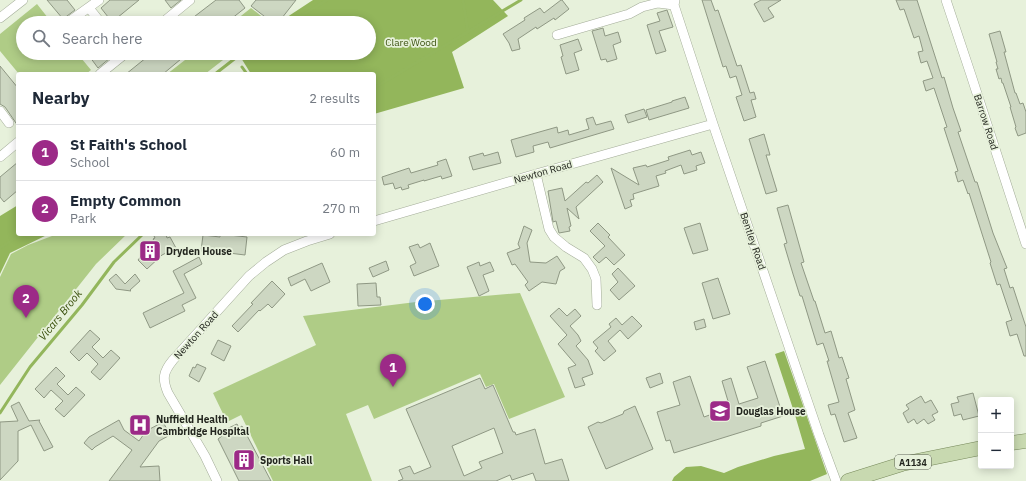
<!DOCTYPE html>
<html lang="en">
<head>
<meta charset="utf-8">
<style>
	:root { --surface:#fff; --page:#f6f6f7; --text:#1f2937; --muted:#747a83; --line:#e0e1e3; --accent:#9c2a87 }
	body { margin:0; font-family:"IBM Plex Sans",sans-serif; background:var(--page); color:var(--text) }
	.controls { position:absolute; right:12px; bottom:12px; display:grid; overflow:hidden; border-radius:4px; box-shadow:0 2px 10px #0003 }
	.controls button { width:36px; height:36px; display:grid; place-items:center; padding:0; border:0; border-bottom:1px solid var(--line); background:var(--surface); color:var(--text); font:20px sans-serif }
	.you { position:absolute; left:425px; top:304px; width:14px; height:14px; margin:-10px; border:3px solid #fff; border-radius:50%; background:#1a73e8; box-shadow:0 0 0 6px #1a73e833 }
	.badge { display:grid; place-items:center; width:26px; height:26px; border-radius:50%; background:var(--accent); color:#fff; font-size:13px; font-weight:700 }
	.pin { position:absolute; translate:-50% -33px; filter:drop-shadow(0 1px 2px #0008) }
	.pin::after { content:''; position:absolute; top:21px; width:14px; height:12px; background:inherit; clip-path:polygon(0 0,100% 0,50% 100%) }
	.list { margin:0; padding:0; list-style:none }
	h2 { display:flex; justify-content:space-between; align-items:center; height:52px; margin:0; padding:0 16px; font-size:17px }
	h2 small { font-size:13px; font-weight:400; color:var(--muted) }
	.list li { display:grid; grid-template-columns:26px 1fr auto; gap:12px; align-items:center; box-sizing:border-box; height:56px; padding:0 16px; border-top:1px solid var(--line) }
	.list b { display:block; font-size:15px; white-space:nowrap }
	.list p { margin:0; font-size:13px; white-space:nowrap; color:var(--muted) }
	.list em { font-size:13px; font-style:normal; color:var(--muted) }
	.icon { flex:none; width:22px; height:22px; fill:none; stroke:currentColor; stroke-width:2; stroke-linecap:round; stroke-linejoin:round }
	.map { position:relative; flex:none; width:1026px; height:481px; overflow:hidden }
	.search { position:absolute; background:var(--surface); box-shadow:0 2px 10px #0003; left:16px; top:16px; width:360px; height:44px; display:flex; align-items:center; gap:10px; box-sizing:border-box; padding:0 14px; border-radius:22px; color:var(--muted); font-size:15px }
	.panel { position:absolute; background:var(--surface); box-shadow:0 2px 10px #0003; left:16px; top:72px; width:360px; height:164px; border-radius:4px }
	.map>svg:first-child { display:block }
	.green { fill:#afcc86 }
	.forest { fill:#93b65b }
	.lines { fill:none; stroke-linecap:round; stroke-linejoin:round }
	.stream { stroke:#93b65c; stroke-width:3 }
	.building { fill:#cdd7c2; stroke:#8f9884; fill-rule:evenodd }
	.street-casing { stroke:#a3ac98; stroke-width:10 }
	.primary-casing { stroke:#77895b; stroke-width:15 }
	.street { stroke:#fff; stroke-width:9 }
	.primary { stroke:#c8d9b0; stroke-width:14 }
	.labels { text-anchor:middle; dominant-baseline:central; stroke-width:3.5; stroke-linejoin:round; paint-order:stroke }
	.shield { fill:#e7f1db; stroke:#5e6357; stroke-width:1 }
	.shield-label { font-size:9px; font-weight:bold; fill:#23261f }
	.park-label { font-size:10px; fill:#3c5210; stroke:#e7f1db }
	.street-label { font-size:10px; fill:#23261f; stroke:#e7f1db }
	.poi-label { font-size:10px; font-weight:bold; fill:#23261f; stroke:#e7f1db; text-anchor:start }
	.water-label { font-size:11px; font-style:italic; fill:#384e0a; stroke:#e7f1db }
</style>
</head>
<body>
<div class="map">
<svg width="1026" height="481" viewBox="0 0 1026 481">
	<rect width="100%" height="100%" fill="#e7f1db"/>
	<path class="green" d="M37,4L52,23H23V53H77L91,70L86,74H19L0,51V34Z
		M251,8L270,23H232Z
		M180,53H232L205,74H167L185,60Z
		M55,234H127L96,264L0,385V277L11,254L28,245L52,236Z
		M520,293L565,397L509,419L494,384L486,387L480,374L374,419L368,405L346,414L372,481H273L241,415L227,422L213,393L316,345L303,316L416,302Z"/>
	<path class="forest" d="M313,0H493L508,16L452,52L464,88L374,114V74H251L238,53H369V23H278Z
		M18,205V234H49L10,253L0,274V216Z
		M784,351L827,474L810,481H672L674,477L686,467L701,466L724,473L738,467L774,456L805,449L795,415L775,354Z"/>
	<g class="lines">
		<path class="stream" d="M463,0L468,32
			M290,23L327,0
			M242,67L247,74
			M215,74L242,53
			M374,88L521,0
			M0,248L21,234
			M0,413L30,367L82,305L114,262L143,234"/>
	</g>
	<path class="building" d="M47,0H67L75,10L63,19Z
		M110,0H139L112,22L101,8Z
		M165,0H181L171,8Z
		M216,0H239L245,8L226,23H186Z
		M256,0H296L278,23H273L251,6Z
		M561,0H562L569,9L555,20L554,18L537,29L536,27L518,39L520,49L512,51L509,43L503,34L525,20L524,18L540,8L544,13Z
		M702,0H711L715,11L718,10L737,66L741,65L750,93L754,92L756,99L751,100L756,117L744,121L736,97L742,95L736,76L730,78L726,66L723,67Z
		M761,0H781L768,8L774,17L764,22L754,4Z
		M896,0H917L942,78L944,77L953,108L961,131L958,132L975,182H977L993,233L1007,268L1004,269L1010,288L1013,287L1026,327V356H1024L1017,334L1010,336L1006,322L1012,320L1000,284L997,285L990,263L991,262L969,193L968,194L963,180L958,182L955,172L958,171L944,128L947,127L934,88L926,91L923,81L933,78L927,61L921,63L918,52L923,51L919,36L914,38L904,9L900,10Z
		M667,10L673,27L659,31L666,51L656,54L647,25L660,21L657,13Z
		M603,28L605,36L618,32L621,42L613,45L617,59L607,62L606,59L601,60L592,31Z
		M1000,31L1006,52H1004L1015,93H1016L1020,104L1023,103L1026,112V133L1018,136L1015,128L1016,127L1010,107H1011L1003,83H1002L1001,78L999,79L996,69H998L996,62H997L989,34Z
		M578,39L582,50L574,53L579,70L566,74L561,57L563,56L560,45Z
		M87,53H116L98,68Z
		M152,53H176L181,59L163,74H126Z
		M0,66L18,88V126L5,107L0,104Z
		M685,97L689,108L649,120L646,110L672,102V101Z
		M644,109L647,117L628,123L625,115Z
		M593,117L596,125L611,121L614,129L550,148L548,142L533,146L534,152L516,157L511,140L557,127L558,133L568,130L569,135L589,129L586,119Z
		M764,134L770,155H766L777,191L766,194L749,139Z
		M690,150L692,155L701,152L705,163L696,166L697,170L684,174L681,165L665,171L666,173L656,176L659,186L633,194L634,199L630,200L632,206L625,209L611,168L639,185L633,168L646,165L647,167L669,160L668,157Z
		M498,152L501,163L473,170L469,157L483,153L484,156Z
		M446,159L452,176L442,179L441,176L424,181V180L408,185L409,188L402,190L401,187L395,189L393,183L384,185L382,177L409,168L411,173L438,165L437,162Z
		M18,162V190L4,202L0,197V177Z
		M597,175L603,182L576,207L579,219L567,208L571,226L569,227L570,231L559,233L556,221L553,222L548,191L562,188L565,201L586,182L588,183Z
		M788,205L804,262L801,263L814,301H815L825,333L831,331L839,358L842,357L849,378L846,379L855,410L848,413L857,438L844,442L835,414L831,415L828,405L839,402L827,361H829L823,343L817,345L802,296H800L793,274L784,244L787,243L777,208Z
		M598,223L610,235L608,237L625,255L614,265L606,257L599,263L593,257L605,246L590,231Z
		M700,223L708,250L693,254L684,228Z
		M524,226L532,230L527,243L530,262L546,263L557,256L565,268L560,271L556,284L542,282L529,291L525,285L528,282L515,264L512,265L507,253L520,248L518,244Z
		M153,234H166L167,238L170,237L176,248L162,255L147,269L138,260L142,255V254L155,242L153,239L155,238Z
		M220,234L247,237L245,255L221,252V254L201,251L203,235L220,237Z
		M430,243L439,266L414,276L410,266L416,263L409,247L418,244L420,248Z
		M199,257L202,264L184,274L196,298L182,305L185,311L150,328L143,313L184,293L173,271Z
		M386,261L389,270L373,277L369,268Z
		M479,262L480,266L490,262L494,271L483,275L489,291L479,296L467,267Z
		M322,263L330,282L311,291L305,279L291,286L288,278Z
		M618,268L635,286L619,300L610,290L618,282L612,274Z
		M116,274L125,284L135,274L140,281L130,290L131,291L116,289L109,280Z
		M718,278L730,314L713,319L702,283Z
		M272,281L285,294L272,308L268,304L260,311L259,310L238,332L232,326L253,304L251,303Z
		M376,283L377,297H380L381,305L358,306L357,284Z
		M559,308L567,316L575,309L581,316L570,326L578,335L581,341L576,346L588,360L593,374L582,378L585,385L575,388L568,368L576,365L558,344L567,335L550,316Z
		M632,316L642,326L628,339L620,330L608,341L616,351L604,361L595,351L598,348L593,342L611,327L609,324L616,318L622,325Z
		M704,319L706,327L696,330L694,322Z
		M90,330L100,339L92,347L103,358L111,350L120,358L100,380L91,372L98,364L87,353L79,361L70,352Z
		M218,340L231,346L224,361L211,354Z
		M765,361L783,416L761,423V426L674,453L670,440L666,441L657,412L680,405L673,382L690,376L704,417L729,408L728,401L722,381L731,378L739,404L758,398L747,367Z
		M197,364L206,368L199,382L189,376L193,367L195,368Z
		M56,367L65,376L57,384L68,395L76,387L85,395L64,417L55,409L63,401L51,390L44,398L35,389Z
		M660,373L663,383L650,388L646,378Z
		M480,378L485,389L493,385L513,432H515L516,435L535,429L545,464L562,459L569,481H536L533,473L512,480L510,475L496,481H398L403,479L399,470L410,466L414,474L431,467L406,409ZM494,428L503,453L479,462L482,468L464,476L452,446Z
		M973,393L979,416L963,420L961,414L954,416L951,404L959,402L957,397Z
		M921,396L925,403L931,400L938,412L932,415L935,420L928,424L924,419L917,424L914,419L908,423L903,413L909,409L906,405Z
		M19,402L29,421L40,420L39,421L53,447L44,451L31,425L18,431V461L0,480V422L18,421L11,406Z
		M635,406L653,449L606,469L588,427L598,422L601,423L623,414L624,411Z
		M119,420L124,430L139,441L146,431L163,422L170,435L159,441L140,467L159,466L160,481H109L132,450L113,436L95,447L92,450L84,443L89,437Z
		M237,424L239,428L242,426L271,481H239L218,439L222,436L220,432Z"/>
	<g class="lines">
		<g class="street-casing">
			<path id="street" d="M675,0L674,5L713,124L819,435L836,481
				M946,0L971,75L1026,244
				M89,8L101,23
				M0,18L23,0
				M67,23L99,0
				M162,23L190,0
				M557,35L629,14L642,7L658,3L674,5
				M100,74L126,53
				M0,111L9,123
				M0,157L18,142
				M536,174L549,229L554,237L566,247L584,258L592,269L596,279L597,305
				M374,221L536,174L713,124
				M217,481L205,456L168,393C162,379 163,372 173,360L249,276L266,262L284,250L307,241L330,234"/>
		</g>
		<g class="primary-casing">
			<path id="primary" d="M1011,443L1026,441
				M848,481L902,464L981,448"/>
		</g>
		<use href="#street" class="street"/>
		<use href="#primary" class="primary"/>
	</g>
	<defs>
		<g id="building-square" transform="scale(1.15)"><rect x="-9" y="-9" width="18" height="18" rx="4" fill="#9c2a87" stroke="#e7f1db"/><path d="M-4-6H4V6H1V3H-1V6H-4ZM-2.5-4.3h1.7v1.8h-1.7ZM.8-4.3h1.7v1.8H.8ZM-2.5-1h1.7V.8h-1.7ZM.8-1h1.7V.8H.8Z" fill="#fff"/></g>
		<g id="university-square" transform="scale(1.15)"><rect x="-9" y="-9" width="18" height="18" rx="4" fill="#9c2a87" stroke="#e7f1db"/><path d="M0-5L7-2L0 1L-7-2ZM-4 1L0 2.5L4 1V4Q0 6-4 4Z" fill="#fff"/></g>
		<g id="hospital-square" transform="scale(1.15)"><rect x="-9" y="-9" width="18" height="18" rx="4" fill="#9c2a87" stroke="#e7f1db"/><path d="M-5-5h3v3.5h4V-5h3V5h-3V1.5h-4V5h-3Z" fill="#fff"/></g>
	</defs>
	<g fill-rule="evenodd">
		<use href="#building-square" x="150" y="251"/>
		<use href="#university-square" x="720" y="411"/>
		<use href="#hospital-square" x="140" y="425"/>
		<use href="#building-square" x="244" y="460"/>
	</g>
	<g class="labels">
		<rect class="shield" x="895" y="455" width="36" height="14" rx="3"/>
		<g class="shield-label">
			<text x="913" y="462">A1134</text>
		</g>
		<g class="park-label">
			<text x="411" y="42">Clare Wood</text>
		</g>
		<g class="street-label">
			<text transform="translate(986 122) rotate(72)">Barrow Road</text>
			<text transform="translate(543 172) rotate(-16)">Newton Road</text>
			<text transform="translate(753 241) rotate(71)">Bentley Road</text>
			<text transform="translate(196 335) rotate(-48)">Newton Road</text>
		</g>
		<g class="poi-label">
			<text x="166" y="251">Dryden House</text>
			<text x="736" y="411">Douglas House</text>
			<text x="156" y="419">Nuffield Health<tspan x="156" dy="12">Cambridge Hospital</tspan></text>
			<text x="260" y="460">Sports Hall</text>
		</g>
		<g class="water-label">
			<text transform="translate(60 315) rotate(-51)">Vicars Brook</text>
		</g>
	</g>
</svg>
<div class="controls">
<button>+</button>
<button>−</button>
</div>
<div class="you"></div>
<div class="pin badge" style="left:393px;top:387px">1</div>
<div class="pin badge" style="left:26px;top:318px">2</div>
<div class="search"><svg class="icon" aria-label="search" viewBox="0 0 24 24"><circle cx="10" cy="10" r="6"/><path d="M15 15l6 6"/></svg>Search here</div>
<section class="panel">
<h2>Nearby<small>2 results</small></h2>
<ul class="list">
<li><span class="badge">1</span><div><b>St Faith's School</b><p>School</p></div><em>60 m</em></li>
<li><span class="badge">2</span><div><b>Empty Common</b><p>Park</p></div><em>270 m</em></li>
</ul>
</section>
</div>
</body>
</html>
